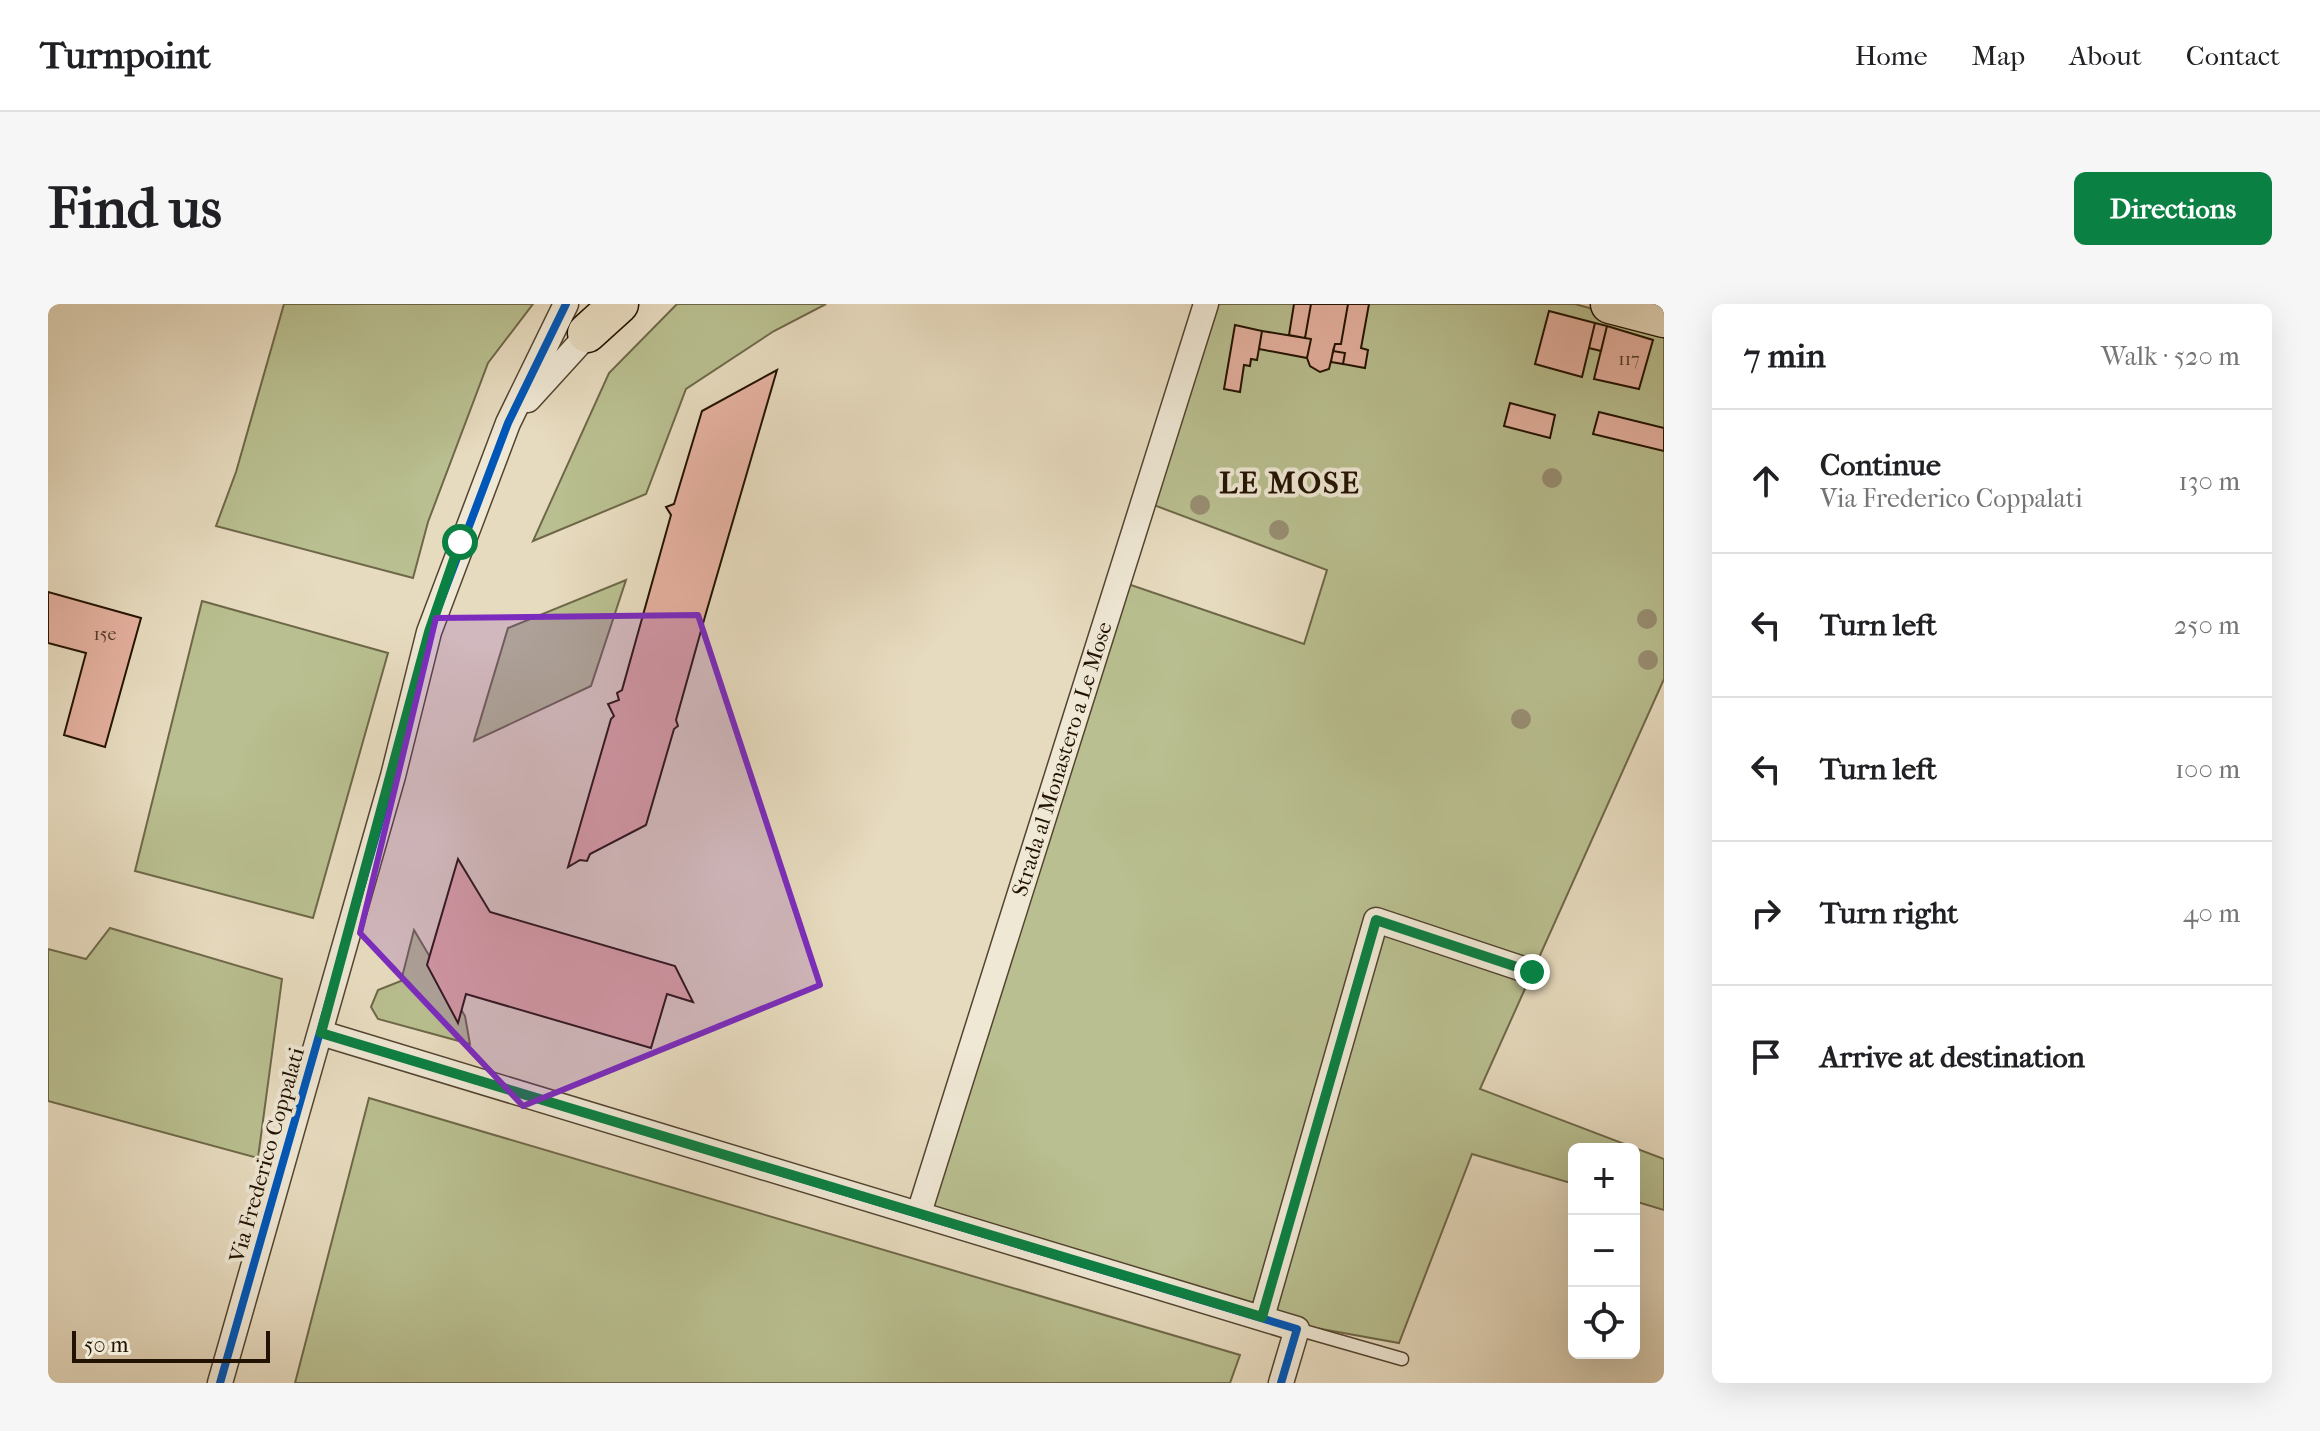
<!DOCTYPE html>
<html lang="en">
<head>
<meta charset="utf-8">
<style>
	:root { --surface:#fff; --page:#f6f6f6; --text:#202124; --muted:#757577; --line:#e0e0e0; --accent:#0b8043 }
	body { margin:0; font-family:"IM FELL French Canon",serif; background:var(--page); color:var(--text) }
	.controls { position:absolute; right:24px; bottom:24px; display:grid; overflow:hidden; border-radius:12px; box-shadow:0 8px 32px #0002 }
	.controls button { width:72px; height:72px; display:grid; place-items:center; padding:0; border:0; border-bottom:2px solid var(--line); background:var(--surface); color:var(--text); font:40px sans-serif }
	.scale { position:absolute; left:24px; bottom:20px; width:198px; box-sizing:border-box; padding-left:8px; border:4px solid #221201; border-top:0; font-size:22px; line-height:28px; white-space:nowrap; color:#221201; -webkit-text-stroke:6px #efe8d5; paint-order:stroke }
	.stop { position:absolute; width:24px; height:24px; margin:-18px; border:6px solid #0b8043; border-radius:50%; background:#fff }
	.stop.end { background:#0b8043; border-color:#fff; box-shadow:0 2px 8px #0008 }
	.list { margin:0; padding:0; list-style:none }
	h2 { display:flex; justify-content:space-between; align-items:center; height:104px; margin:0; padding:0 32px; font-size:34px }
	h2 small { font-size:26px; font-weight:400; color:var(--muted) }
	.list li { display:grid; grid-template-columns:52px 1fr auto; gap:24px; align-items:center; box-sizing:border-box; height:144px; padding:0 32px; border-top:2px solid var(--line) }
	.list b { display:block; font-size:30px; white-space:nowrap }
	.list p { margin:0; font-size:26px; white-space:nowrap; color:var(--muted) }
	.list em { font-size:26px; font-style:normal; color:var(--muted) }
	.icon { flex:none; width:44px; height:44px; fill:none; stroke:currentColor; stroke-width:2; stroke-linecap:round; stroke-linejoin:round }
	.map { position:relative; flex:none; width:1616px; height:1079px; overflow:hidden; border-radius:12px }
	header { display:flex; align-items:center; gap:48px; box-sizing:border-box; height:112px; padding:0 40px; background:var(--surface); border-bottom:2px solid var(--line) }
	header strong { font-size:38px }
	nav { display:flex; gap:44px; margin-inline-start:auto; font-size:28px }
	.intro { display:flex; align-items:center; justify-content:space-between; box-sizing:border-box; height:192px; padding:0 48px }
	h1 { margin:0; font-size:56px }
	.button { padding:20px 36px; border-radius:12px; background:var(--accent); color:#fff; font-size:28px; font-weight:700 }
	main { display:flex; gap:48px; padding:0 48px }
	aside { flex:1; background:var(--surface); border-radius:12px; box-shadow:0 8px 32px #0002 }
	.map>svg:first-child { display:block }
	.green { fill:#b9bf90; stroke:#6e6848; stroke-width:2 }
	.building { fill:#e5b1a0; stroke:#221201; stroke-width:2 }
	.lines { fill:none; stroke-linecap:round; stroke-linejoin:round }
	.lane-casing { stroke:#534430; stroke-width:15 }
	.street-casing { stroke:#534430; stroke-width:27 }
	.primary-casing { stroke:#221201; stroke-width:41 }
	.lane { stroke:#efe8d5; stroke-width:12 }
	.street { stroke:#efe8d5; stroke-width:24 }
	.primary { stroke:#e7dbbf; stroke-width:38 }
	.cycleway-casing { stroke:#efe8d5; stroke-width:13 }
	.cycleway { stroke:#0057b8; stroke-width:8 }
	.tree { fill:#988e72 }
	.route { stroke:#0b8043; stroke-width:10 }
	.marked { fill:#7b2cbf; fill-opacity:0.2; stroke:#7b2cbf; stroke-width:6; stroke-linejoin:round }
	.labels { text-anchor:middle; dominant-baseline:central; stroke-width:8; stroke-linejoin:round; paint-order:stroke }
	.number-label { font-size:18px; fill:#533a29 }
	.street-label { font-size:22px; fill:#221201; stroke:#efe8d5 }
	.district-label { font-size:30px; font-weight:bold; letter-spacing:2px; fill:#221201; stroke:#efe8d5 }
</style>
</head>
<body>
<header>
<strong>Turnpoint</strong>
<nav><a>Home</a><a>Map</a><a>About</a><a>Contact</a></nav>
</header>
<div class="intro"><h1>Find us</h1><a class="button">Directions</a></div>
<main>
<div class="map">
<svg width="1616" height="1079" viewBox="0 0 1616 1079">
	<rect width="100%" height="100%" fill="#e7dbbf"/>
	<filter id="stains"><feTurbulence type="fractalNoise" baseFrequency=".0025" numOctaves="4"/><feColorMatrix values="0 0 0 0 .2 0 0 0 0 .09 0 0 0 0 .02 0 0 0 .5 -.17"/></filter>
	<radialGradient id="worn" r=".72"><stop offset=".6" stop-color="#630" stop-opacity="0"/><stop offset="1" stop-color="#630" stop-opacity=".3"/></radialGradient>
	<path class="green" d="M236,0H485L440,59L380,218L365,274L168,222L188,168Z
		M629,0H778L726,27L638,85L598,190L485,237L561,69Z
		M1166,0H1527L1616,25V375L1432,785L1616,855V906L1586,897V845H1526V880L1424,850L1351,1039L1251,1021L880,913L1080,280L1256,340L1279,266L1103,200Z
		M578,276L543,382L426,437L460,324Z
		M154,297L340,349L265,614L87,567Z
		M62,624L234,675L210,854L0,797V645L38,655Z
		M366,626L417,712L422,740L330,715L323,703L330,686L353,677Z
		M321,794L1192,1051L1182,1079H247Z"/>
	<path class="building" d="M1246,0H1263L1257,34L1241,31Z
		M1263,0H1300L1293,40H1287L1281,65L1272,68L1262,62L1259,54L1263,35L1257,34Z
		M1300,0H1321L1313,44L1320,46L1317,64L1295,60L1297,49L1285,47L1287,40H1293Z
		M1501,7L1547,19L1534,73L1487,60Z
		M1547,19L1559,22L1553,47L1541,44Z
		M1187,21L1214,27L1209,56L1203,55L1202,62L1196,61L1192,88L1176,85Z
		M1559,22L1605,36L1591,85L1546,75Z
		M1214,27L1263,35L1259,54L1211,45Z
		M1285,47L1297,49L1295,60L1283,58Z
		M729,66L658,309L628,416L630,422L626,425L598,521L542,550L539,557L532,556L520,563L563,415L566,412L560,400L571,396L569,389L574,386L623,211L618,203L626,200L654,107Z
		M1462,99L1507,111L1502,134L1456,122Z
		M1551,108L1616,124V147L1545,130Z
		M0,288L93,314L57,443L16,431L38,349L0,339Z
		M410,555L442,608L627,662L645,698L619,690L603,744L418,690L410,719L379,661Z"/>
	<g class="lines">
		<g class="lane-casing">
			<path id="lane" d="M1249,1025L1354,1055"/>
		</g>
		<g class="street-casing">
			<g id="street">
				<path d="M480,96L531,40L544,16"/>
				<path d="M273,729L1249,1025L1233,1079"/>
				<path id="s1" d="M871,909L1158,0"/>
				<path d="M1214,1013L1328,616L1484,668"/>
				<path d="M172,1079L345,472L381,328L460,119L518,0"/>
			</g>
		</g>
		<g class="primary-casing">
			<path id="primary" d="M1562,0L1616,14
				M539,29L571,0"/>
		</g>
		<use href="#lane" class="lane"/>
		<use href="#street" class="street"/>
		<use href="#primary" class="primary"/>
		<g class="cycleway-casing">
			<path id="cycleway" d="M273,729L1249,1025L1233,1079
				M172,1079L345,472L381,328L460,119L518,0"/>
		</g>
		<use href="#cycleway" class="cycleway"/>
	</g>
	<g class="tree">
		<circle cx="1504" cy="174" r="10"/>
		<circle cx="1152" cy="201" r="10"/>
		<circle cx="1231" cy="226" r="10"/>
		<circle cx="1599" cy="315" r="10"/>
		<circle cx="1600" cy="356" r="10"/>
		<circle cx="1473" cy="415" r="10"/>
	</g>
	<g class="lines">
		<path class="route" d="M412,238L381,328L273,729L1214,1013L1328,616L1484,668"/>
	</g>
	<path class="marked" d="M650,311L772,681L475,802L312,629L388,314Z"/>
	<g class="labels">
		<g class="number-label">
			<text x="1581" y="55">117</text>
			<text x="57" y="330">15e</text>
		</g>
		<g class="street-label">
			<text stroke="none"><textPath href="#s1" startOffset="476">Strada al Monastero a Le Mose</textPath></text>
			<text transform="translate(219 851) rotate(-74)">Via Frederico Coppalati</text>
		</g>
		<g class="district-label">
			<text x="1242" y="179">LE MOSE</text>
		</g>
	</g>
	<rect width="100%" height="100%" filter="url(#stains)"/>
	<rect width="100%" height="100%" fill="url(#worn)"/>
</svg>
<div class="controls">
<button>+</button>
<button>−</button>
<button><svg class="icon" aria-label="locate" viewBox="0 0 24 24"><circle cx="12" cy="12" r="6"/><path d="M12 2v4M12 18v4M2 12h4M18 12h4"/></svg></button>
</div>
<div class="scale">50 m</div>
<div class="stop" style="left:412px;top:238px"></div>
<div class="stop end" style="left:1484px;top:668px"></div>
</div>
<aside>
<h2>7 min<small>Walk · 520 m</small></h2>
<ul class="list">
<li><svg class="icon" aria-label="ahead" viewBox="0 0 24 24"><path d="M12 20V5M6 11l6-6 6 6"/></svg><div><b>Continue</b><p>Via Frederico Coppalati</p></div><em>130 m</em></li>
<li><svg class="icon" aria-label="left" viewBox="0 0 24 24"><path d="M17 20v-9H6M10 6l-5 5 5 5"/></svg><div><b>Turn left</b></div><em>250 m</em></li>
<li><svg class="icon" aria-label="left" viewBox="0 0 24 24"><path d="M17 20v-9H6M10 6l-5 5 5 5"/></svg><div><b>Turn left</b></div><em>100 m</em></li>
<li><svg class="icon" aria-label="right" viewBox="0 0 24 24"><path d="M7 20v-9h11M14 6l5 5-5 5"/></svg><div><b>Turn right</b></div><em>40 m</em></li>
<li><svg class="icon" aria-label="arrive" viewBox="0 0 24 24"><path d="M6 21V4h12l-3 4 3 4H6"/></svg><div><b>Arrive at destination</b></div></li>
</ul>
</aside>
</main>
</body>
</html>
